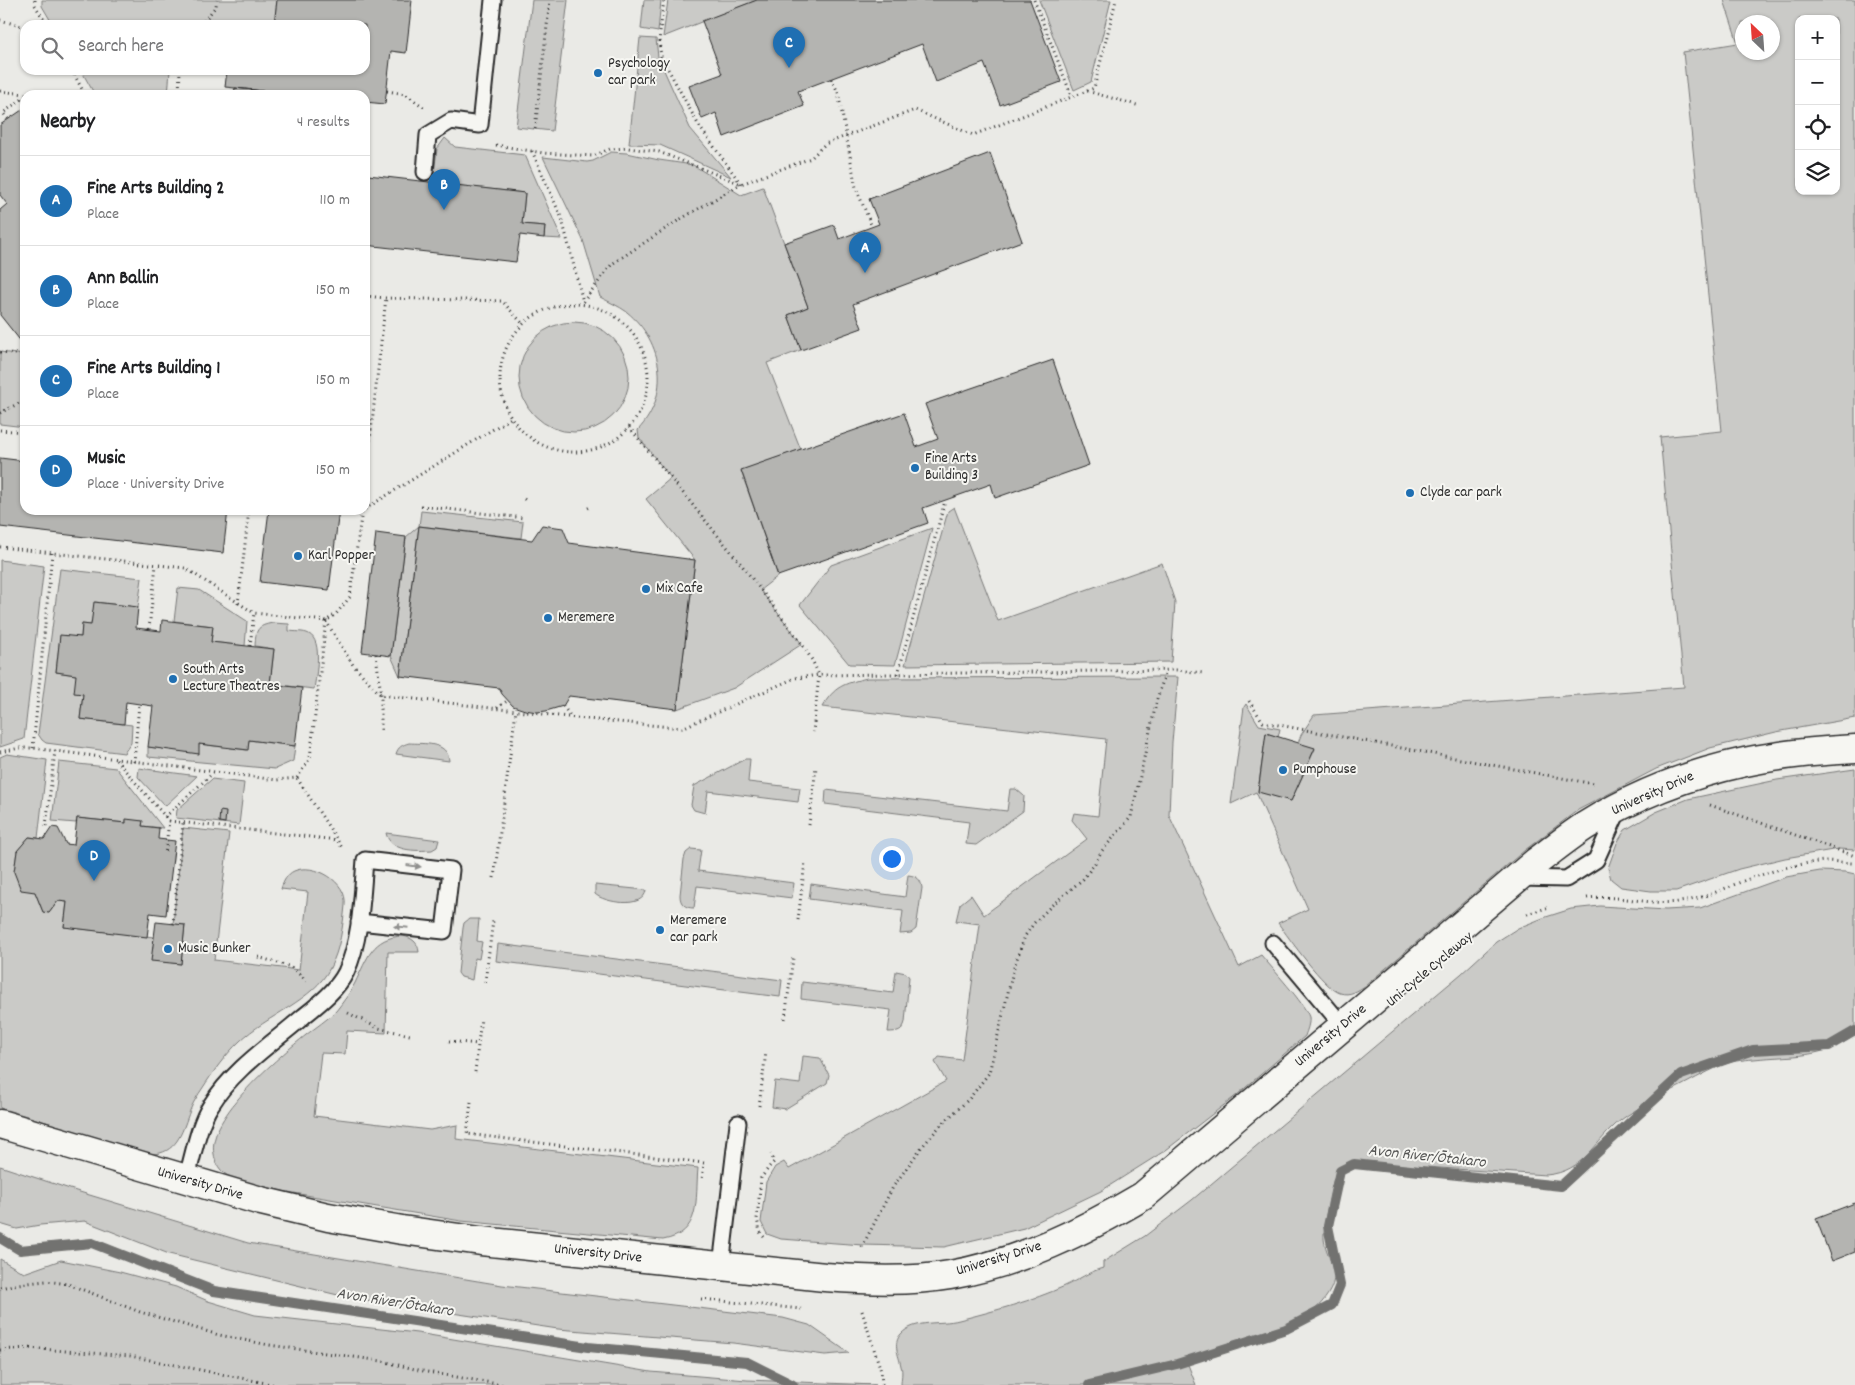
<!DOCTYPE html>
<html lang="en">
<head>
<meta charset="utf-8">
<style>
	:root { --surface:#fff; --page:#f6f6f6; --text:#202124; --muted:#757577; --line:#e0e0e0; --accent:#1f6fb2 }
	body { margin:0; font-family:Dekko,sans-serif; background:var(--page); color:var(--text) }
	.controls { position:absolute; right:15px; top:15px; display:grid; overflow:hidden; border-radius:10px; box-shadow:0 1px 4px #0004 }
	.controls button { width:45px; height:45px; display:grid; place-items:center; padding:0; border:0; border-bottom:1px solid var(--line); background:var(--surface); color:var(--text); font:25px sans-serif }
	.compass { position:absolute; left:1735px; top:15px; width:45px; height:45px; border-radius:50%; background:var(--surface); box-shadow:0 1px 4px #0004; rotate:335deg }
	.you { position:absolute; left:891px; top:858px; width:18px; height:18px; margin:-12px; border:4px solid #fff; border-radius:50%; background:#1a73e8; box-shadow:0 0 0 8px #1a73e833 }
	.badge { display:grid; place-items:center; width:32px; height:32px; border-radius:50%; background:var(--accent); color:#fff; font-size:16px; font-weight:700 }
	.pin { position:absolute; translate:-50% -41px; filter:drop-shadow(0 1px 2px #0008) }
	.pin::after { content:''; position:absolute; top:26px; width:18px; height:15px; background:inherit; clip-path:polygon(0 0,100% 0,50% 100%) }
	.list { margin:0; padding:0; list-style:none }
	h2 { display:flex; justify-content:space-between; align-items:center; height:65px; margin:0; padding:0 20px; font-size:21px }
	h2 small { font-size:16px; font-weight:400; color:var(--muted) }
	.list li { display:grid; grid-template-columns:32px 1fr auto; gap:15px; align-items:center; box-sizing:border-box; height:90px; padding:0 20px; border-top:1px solid var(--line) }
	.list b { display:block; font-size:19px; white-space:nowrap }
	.list p { margin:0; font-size:16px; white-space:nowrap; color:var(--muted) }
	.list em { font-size:16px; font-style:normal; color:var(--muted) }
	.icon { flex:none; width:28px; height:28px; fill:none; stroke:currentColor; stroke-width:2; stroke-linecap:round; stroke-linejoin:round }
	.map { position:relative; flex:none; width:1855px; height:1385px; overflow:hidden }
	.search { position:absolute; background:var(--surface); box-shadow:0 1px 4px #0004; left:20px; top:20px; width:350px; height:55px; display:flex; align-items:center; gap:12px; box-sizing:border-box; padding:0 18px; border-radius:15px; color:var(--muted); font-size:19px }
	.panel { position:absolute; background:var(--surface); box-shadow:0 1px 4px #0004; left:20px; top:90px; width:350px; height:425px; border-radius:15px }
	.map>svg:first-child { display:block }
	.green { fill:#cacac7; stroke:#7a7a79; fill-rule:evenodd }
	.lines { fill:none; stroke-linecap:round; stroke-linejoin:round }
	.stream { stroke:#727270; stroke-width:10 }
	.building { fill:#b4b4b1; stroke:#2b2b2b }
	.lane-casing { stroke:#2b2b2b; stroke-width:19 }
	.street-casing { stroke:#2b2b2b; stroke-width:31 }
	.path { stroke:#2b2b2b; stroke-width:3; stroke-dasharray:1 4; stroke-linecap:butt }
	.lane { stroke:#f6f6f2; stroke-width:15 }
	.street { stroke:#f6f6f2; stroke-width:28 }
	.path-bridge { stroke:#2b2b2b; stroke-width:3; stroke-dasharray:1 4; stroke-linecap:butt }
	.oneway { fill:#90908e }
	.poi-dot { fill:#1f6fb2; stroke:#f6f6f2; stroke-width:2 }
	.labels { text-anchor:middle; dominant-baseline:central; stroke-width:4; stroke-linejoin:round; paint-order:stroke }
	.poi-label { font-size:15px; fill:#2b2b2b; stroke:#f6f6f2; text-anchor:start }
	.street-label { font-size:15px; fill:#2b2b2b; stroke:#f6f6f2 }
	.water-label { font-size:16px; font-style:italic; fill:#545453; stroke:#f6f6f2 }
</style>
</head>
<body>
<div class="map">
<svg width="1855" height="1385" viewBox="0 0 1855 1385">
	<rect width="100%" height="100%" fill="#eaeae6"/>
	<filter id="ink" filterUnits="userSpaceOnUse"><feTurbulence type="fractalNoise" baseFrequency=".02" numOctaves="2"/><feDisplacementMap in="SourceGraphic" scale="10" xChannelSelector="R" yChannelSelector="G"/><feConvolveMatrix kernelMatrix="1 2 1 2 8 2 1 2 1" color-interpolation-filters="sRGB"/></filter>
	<g filter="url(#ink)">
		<path class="green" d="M42,0H277L274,25L233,21L232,25H64L52,23L42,6Z
			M532,0H568L552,131L516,127Z
			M644,0H661L658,32L641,29Z
			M668,0H757L663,37Z
			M1039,0H1111L1091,82L1074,90Z
			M1724,0H1855V718L1776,732L1710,748L1656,769L1578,810L1525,850L1365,986C1357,991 1350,996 1340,993C1324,988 1289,938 1278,923L1308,909L1256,792L1231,804L1244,707L1246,704L1259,725L1280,729L1278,737L1266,733L1258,791L1291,801L1315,749L1298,743L1301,735L1314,715L1684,687L1660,437L1722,431L1683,52L1738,43ZM1799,19H1836V191H1799ZM1742,22H1772V52H1742Z
			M640,38L656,39L658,57L690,128L731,177L660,145L629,144Z
			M81,70H170L168,95H95Z
			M445,138L455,147L525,155L562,239L544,238L545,226L522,224L525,193L433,183L437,149Z
			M611,152L627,153L659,160L693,165L741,195L763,187L808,307L788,315L801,350L767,363L801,450L741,471L778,576L760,590L802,644L734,688L677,709L695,560L646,499L671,478L639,438L638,430C671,395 664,342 627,312C619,306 609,302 600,297L583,240L543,157L587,162L593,161Z
			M519 377a55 55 0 1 1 110 0a55 55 0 1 1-110 0Z
			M0,352L25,355V427L0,424Z
			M954,507L998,621L1162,563L1175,602L1171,662L905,665L948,511Z
			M421,511L523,522L521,538L419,526L400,676L391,656L406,537L419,526Z
			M932,528L895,665L849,664L800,605L831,565Z
			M0,560L44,566L24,739L0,747Z
			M60,569L142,578L138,607L95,602L91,625L82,624L81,637L60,636L56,672L76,675L83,694L80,719L132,725L131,743L124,753L46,743L42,740L38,734Z
			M178,588L199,590L247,621L245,646L211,642L213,626L174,621Z
			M273,623L289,624V631C295,632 304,631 309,634C323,641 316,676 314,689L270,684L274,649L255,646C256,630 256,626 273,623Z
			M1178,677L1172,742L1169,815L1239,967L1261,955C1271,967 1305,1004 1309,1017C1310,1023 1307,1030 1305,1036L1237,1095L1166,1150L1101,1191L1024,1228L944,1247L863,1245L781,1239L767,1234L761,1222L766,1182L775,1167L784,1162L789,1169L946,1081L935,1062L939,1057L962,1060L980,924L956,921L960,904L971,895L984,915L1087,839L1072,820L1074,813L1098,816L1106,739L822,707C835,686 843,684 867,678Z
			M249,740L295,746L293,761L275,769L148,757V747L198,753L199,744L247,750Z
			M409,743C423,744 448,741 449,761L396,754C398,747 402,745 409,743Z
			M7,754L47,760L38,838L29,837L17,851L14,872L35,892L43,912L49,913L58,901L67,902L64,927L154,937L152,960L181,964L185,925L173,924L183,828L229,833L214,960L299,970L308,892L281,889C283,882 287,874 294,871C314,862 348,882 345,905C343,926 340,949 330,968C314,1000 266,1016 240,1041C225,1055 213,1072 202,1089C198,1095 194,1101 191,1108C184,1125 180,1148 160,1153C146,1157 116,1144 101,1139C68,1129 34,1118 0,1108V757Z
			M745,759H750L748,782L800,788L798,802L708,791L705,813L694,810L691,805L694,786Z
			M59,762L116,768L163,828L142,826V821L126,820V823L77,818L76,823L52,821Z
			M139,768L197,776L165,806L138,777Z
			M1855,769V850L1839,849L1785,858L1739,869L1676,891H1651L1621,887L1611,879L1608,868L1617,843L1625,830L1656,812L1688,799L1777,780Z
			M212,779L244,783L239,825L176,818L177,810Z
			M1010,789H1016L1024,796L1023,811L976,845L966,844L969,822L825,804L826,790L1007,811Z
			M386,833L439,840L437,847L432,850C416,851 390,852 386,833Z
			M691,849L701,850L698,871L794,883L792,898L697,886L694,908C685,908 680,904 680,895L684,859L686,853Z
			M1820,871L1846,872L1855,874V1035C1822,1059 1793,1055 1754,1059C1742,1060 1731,1061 1720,1066C1704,1073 1689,1082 1673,1090C1656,1100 1636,1108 1621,1120C1594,1141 1585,1172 1546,1175L1349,1162C1344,1164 1340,1167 1337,1171C1331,1181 1323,1227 1324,1239C1325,1251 1333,1262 1334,1275C1335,1300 1296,1327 1276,1336L1187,1362L1196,1385H901C901,1379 903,1372 901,1366C899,1355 892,1344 901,1334C915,1319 940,1325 959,1320C994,1311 1032,1301 1065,1286C1078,1280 1088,1272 1103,1268V1262L1145,1236L1192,1200L1461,974L1496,942L1518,928L1543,918L1571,909L1600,906L1666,910L1700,908L1786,877Z
			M908,875C917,876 921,879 922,888L916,929L911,933L900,934L903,911L809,899L811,884L905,897Z
			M595,885L646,890C644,910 603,902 595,894Z
			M469,919H479L477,941L482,942L479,959L475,958L472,980L461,977L458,973L463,928L464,923Z
			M403,936C412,938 418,942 419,952H388L386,1033L347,1031L345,1054L321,1053L314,1116L430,1130L457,1125L456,1139L698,1168C695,1200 702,1233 663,1240L461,1221L252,1186C243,1182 231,1179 224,1173C218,1168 215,1161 214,1154C206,1117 280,1056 306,1035C316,1027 327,1020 336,1011C343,1002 350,993 355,983C367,959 372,937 403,936Z
			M498,944L782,980L780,997L496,961Z
			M896,971L906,973L909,977L905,1022C903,1031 897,1032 888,1032L891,1010L801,999L802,982L893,993Z
			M803,1056L820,1058L829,1075L827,1083L785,1109L772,1107L775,1081L800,1084Z
			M0,1166L73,1190L248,1243L502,1285L783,1318L809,1325L849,1353L825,1355L733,1343L558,1329L346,1297L169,1254L85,1221L40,1225L17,1229L0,1224Z
			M0,1259L24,1273L61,1260L120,1272L176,1287L208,1301L255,1315L417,1333L651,1372L747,1380L876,1385H0Z"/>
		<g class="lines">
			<path class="stream" d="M0,1238L20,1250L92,1243L214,1291L588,1347L747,1362L793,1385
				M1089,1385L1177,1364L1286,1329L1332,1305L1340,1285L1328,1226L1340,1171L1354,1164L1561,1186L1681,1075L1753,1050L1829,1046L1855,1031"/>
		</g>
		<path class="building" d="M277,0H412L406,53L391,51L385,104L365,102V95H301L225,87L227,70H365V25H274Z
			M757,0H1030L1061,82L1000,105L984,63L936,82L922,44L798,91L804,106L724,137L716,113L702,119L689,86L722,74L702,21Z
			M232,21L268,25H232Z
			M235,88L301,95H234Z
			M25,108V343L23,344L0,315V210L7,204L0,195V125Z
			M990,153L1022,241L853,304L862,328L801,350L788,315L808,307L784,243L834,225L839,239L879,224L869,199Z
			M368,175L525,193L522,224L545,226L544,238L520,235L516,262L365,245V197Z
			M1053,360L1089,465L995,498L991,484L923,508L928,523L778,576L741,470L904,413L916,447L938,439L925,404Z
			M0,458L25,461V510H228L223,553L0,527Z
			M269,510H339L329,590L260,582Z
			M542,525L563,528L569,543L695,560L677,709L569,696L563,706L546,711L537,712L525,710L513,706L502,694L499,688L400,676L419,526L532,540Z
			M376,533L406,537L391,656L362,652Z
			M94,602L138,607L136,628L161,631L162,620L213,626L211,642L274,649L270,684L302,688L295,746L249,740L248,750L199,744V754L148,747L153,706L126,702L124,724L80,719L83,694L74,693L76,675L56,672L60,635L81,637L82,624L91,625Z
			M1266,733L1315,748L1291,801L1258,792Z
			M220,811L226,812L225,823L219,822Z
			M77,818L126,823V819L143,821L142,826L159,828L158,839L175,841L166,915L150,913L147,937L64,927L67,902L58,901L49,913L43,912L35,892L21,890L14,872L17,851L29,837L44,839L52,827L58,828L66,844L74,845Z
			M156,922L185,925L181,964L151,961Z
			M1855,1203V1252L1832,1261L1816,1218Z"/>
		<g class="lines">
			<g class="lane-casing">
				<path id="lane" d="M425,172L428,135L451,121L480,125L493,0
					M1519,878L1566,879L1596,860L1619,809
					M1273,943L1343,1026
					M186,1180C193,1157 198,1125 211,1105C233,1069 273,1043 304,1016C319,1004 337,990 346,972C361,940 362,896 365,860L451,870L444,931L359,922
					M721,1266L738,1123"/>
			</g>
			<g class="street-casing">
				<path id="street" d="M0,1124L261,1201L328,1217L402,1230L481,1241L825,1277C866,1280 909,1282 950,1275C1019,1263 1084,1231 1143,1196L1536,862C1552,850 1568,837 1585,826C1633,796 1689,774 1745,762C1781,754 1818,751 1855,749"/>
			</g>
			<path class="path" d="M35,0V5L47,25
				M1034,0L1072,97
				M0,20L25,27
				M201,25L216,6L217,0
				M72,70L85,95
				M0,91L32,95
				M387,91L405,94L424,107
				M1087,91L1094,88L1116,0
				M179,95L180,70
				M8,119L3,113L25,97
				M535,129L550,0
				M496,145L543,153L593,156L610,149L628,148L659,152L741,184L811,158L825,144L915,110L973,135L1087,91L1140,106
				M532,151L562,219L583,302
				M365,296L386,298L502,301L523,324
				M583,302L612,264L679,220L741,184L699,126L661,56L659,41L664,0
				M500 378a74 74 0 1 1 148 0a74 74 0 1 1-148 0Z
				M0,352L25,355
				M0,413L25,400
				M629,427L741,564L802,644L812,660L819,675L813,732
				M0,430L25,432
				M365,485L386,298
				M524,499L528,502
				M421,506L524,518
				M588,508L592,506
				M365,509L511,418
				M0,547L185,568L254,613L326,621
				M238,604L249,510
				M326,621L353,665L381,695L576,718L682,728L795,678L819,675L1176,670L1203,673
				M149,629L156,565
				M250,646L254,613
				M376,654L381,695V731
				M898,674L945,501
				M1249,701L1263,722L1594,784
				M563,706L571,717
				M497,708L507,701
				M33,748L52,553
				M0,752L20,748H33L277,780L297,778L343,849
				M116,760L169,821L165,855
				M134,762L139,704
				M297,778L310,758L326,621L336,614L350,597L362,510
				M1710,805L1855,856
				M165,817L213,773
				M169,821L337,840
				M809,825L816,767
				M46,826L55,751
				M494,878L516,710
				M1587,898C1620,894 1653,907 1686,901C1713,896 1736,882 1761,875C1781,868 1804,863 1825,861C1834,861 1845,863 1855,863
				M1527,914L1550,907
				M798,920L805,862
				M173,924L183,823
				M258,957L291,967L307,981
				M485,982L493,921
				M348,1013L378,1028L410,1035
				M785,1019L793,958
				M449,1041L478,1044
				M475,1072L481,1018
				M471,1102L467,1134L704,1163L702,1180
				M759,1106L766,1052
				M764,1237L760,1232L757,1219L761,1178L770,1166L774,1162L771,1154
				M862,1247L893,1187L921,1148L941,1125L969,1099L989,1073L1014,967L1025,936L1034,923L1051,906L1083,879L1094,865L1101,852L1131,817L1157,699L1166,671
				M0,1288L18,1284L46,1281L68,1284L140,1312L219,1335L269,1345L382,1361L427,1372L504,1385
				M701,1299L801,1309
				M862,1311L881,1371L882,1385
				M0,1350L27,1348L130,1356L276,1385"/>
			<use href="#lane" class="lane"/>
			<use href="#street" class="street"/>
			<path class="path-bridge" d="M831,79L838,92L856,188L872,227"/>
		</g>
		<defs><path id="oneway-solid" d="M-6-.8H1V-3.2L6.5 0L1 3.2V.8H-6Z" transform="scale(1.25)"/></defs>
		<g class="oneway">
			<use href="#oneway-solid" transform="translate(414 866) rotate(7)"/>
			<use href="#oneway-solid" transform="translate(401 927) rotate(-174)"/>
		</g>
	</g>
	<g class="poi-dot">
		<circle cx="598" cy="73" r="5"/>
		<circle cx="915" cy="468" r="5"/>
		<circle cx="1410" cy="493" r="5"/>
		<circle cx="298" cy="556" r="5"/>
		<circle cx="646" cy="589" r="5"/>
		<circle cx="548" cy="618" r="5"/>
		<circle cx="173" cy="679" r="5"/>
		<circle cx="1283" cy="770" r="5"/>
		<circle cx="660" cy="930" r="5"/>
		<circle cx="168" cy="949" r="5"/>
	</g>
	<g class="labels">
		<g class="poi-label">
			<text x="608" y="64">Psychology<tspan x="608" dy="17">car park</tspan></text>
			<text x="925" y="459">Fine Arts<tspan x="925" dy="17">Building 3</tspan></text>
			<text x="1420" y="493">Clyde car park</text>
			<text x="308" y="556">Karl Popper</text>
			<text x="656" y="589">Mix Cafe</text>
			<text x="558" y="618">Meremere</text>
			<text x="183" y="670">South Arts<tspan x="183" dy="17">Lecture Theatres</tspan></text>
			<text x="1293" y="770">Pumphouse</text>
			<text x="670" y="921">Meremere<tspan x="670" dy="17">car park</tspan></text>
			<text x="178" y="949">Music Bunker</text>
		</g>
		<g class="street-label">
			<text transform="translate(1653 794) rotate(-24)">University Drive</text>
			<text transform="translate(1430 970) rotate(-40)">Uni-Cycle Cycleway</text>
			<text transform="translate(1331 1036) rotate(-40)">University Drive</text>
			<text transform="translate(200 1184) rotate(16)">University Drive</text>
			<text transform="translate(598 1254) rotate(6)">University Drive</text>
			<text transform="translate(999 1259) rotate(-17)">University Drive</text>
		</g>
		<g class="water-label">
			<text transform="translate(1427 1157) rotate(6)">Avon River/Ōtakaro</text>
			<text transform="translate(395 1303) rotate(9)">Avon River/Ōtakaro</text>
		</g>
	</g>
</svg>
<div class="controls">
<button>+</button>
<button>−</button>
<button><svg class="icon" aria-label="locate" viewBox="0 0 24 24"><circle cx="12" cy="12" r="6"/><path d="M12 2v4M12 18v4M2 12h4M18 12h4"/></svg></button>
<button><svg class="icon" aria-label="layers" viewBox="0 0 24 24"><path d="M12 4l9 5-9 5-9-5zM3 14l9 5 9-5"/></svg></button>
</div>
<svg class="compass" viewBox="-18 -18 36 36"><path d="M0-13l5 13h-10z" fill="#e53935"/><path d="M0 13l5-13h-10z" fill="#757577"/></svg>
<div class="you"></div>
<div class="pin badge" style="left:865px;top:273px">A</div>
<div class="pin badge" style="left:444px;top:210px">B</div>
<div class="pin badge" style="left:789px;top:68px">C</div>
<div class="pin badge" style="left:94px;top:881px">D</div>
<div class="search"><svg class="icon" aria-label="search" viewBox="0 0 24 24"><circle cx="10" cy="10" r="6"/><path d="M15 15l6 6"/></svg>Search here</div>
<section class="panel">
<h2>Nearby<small>4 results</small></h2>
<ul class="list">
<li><span class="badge">A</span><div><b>Fine Arts Building 2</b><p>Place</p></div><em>110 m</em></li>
<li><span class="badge">B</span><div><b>Ann Ballin</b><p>Place</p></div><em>150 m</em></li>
<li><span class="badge">C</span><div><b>Fine Arts Building 1</b><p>Place</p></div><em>150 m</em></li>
<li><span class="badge">D</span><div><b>Music</b><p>Place · University Drive</p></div><em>150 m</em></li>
</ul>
</section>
</div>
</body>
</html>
